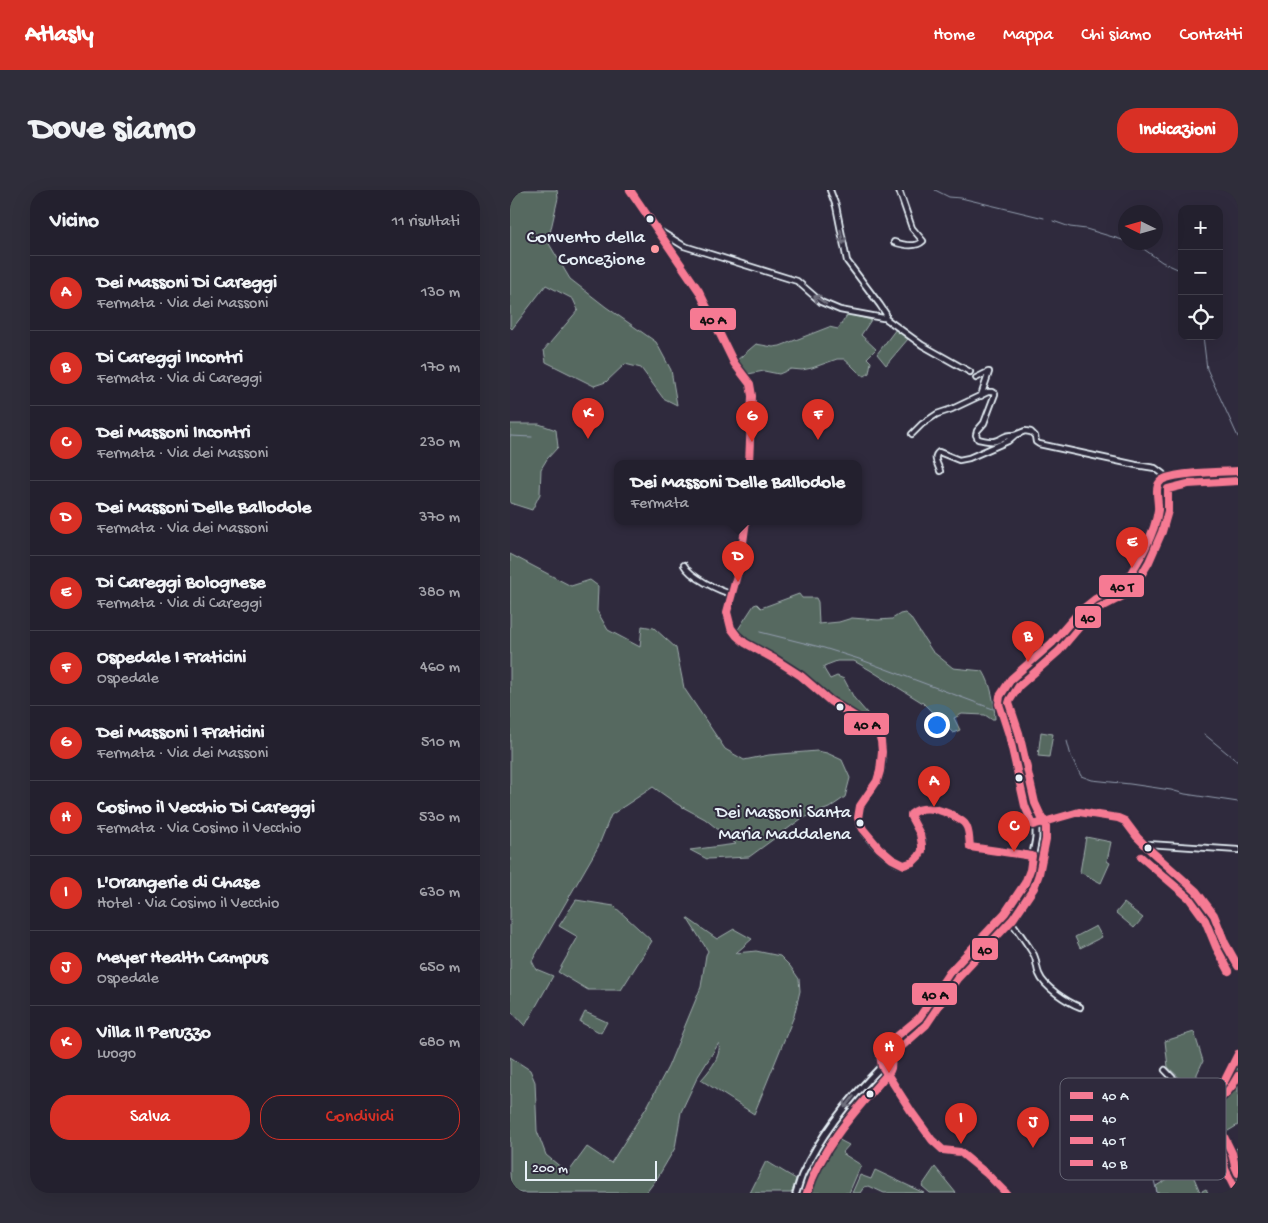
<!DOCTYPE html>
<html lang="it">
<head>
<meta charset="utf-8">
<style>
	:root { --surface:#23202e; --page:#2f2d3a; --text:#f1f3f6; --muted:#a3a3aa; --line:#403e4a; --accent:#d93025 }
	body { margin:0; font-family:"Gochi Hand",sans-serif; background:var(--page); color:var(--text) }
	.controls { position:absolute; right:15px; top:15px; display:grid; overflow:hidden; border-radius:10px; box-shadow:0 5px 20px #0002 }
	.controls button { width:45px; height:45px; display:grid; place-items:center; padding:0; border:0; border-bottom:1px solid var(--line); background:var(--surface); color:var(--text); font:25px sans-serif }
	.compass { position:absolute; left:608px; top:15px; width:45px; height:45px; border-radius:50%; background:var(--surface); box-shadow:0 5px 20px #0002; rotate:275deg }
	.scale { position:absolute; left:15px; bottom:12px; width:132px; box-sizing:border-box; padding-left:5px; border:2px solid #e8f1f8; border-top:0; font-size:14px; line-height:18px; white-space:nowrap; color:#e8f1f8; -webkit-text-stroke:4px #2f2a3d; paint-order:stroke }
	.you { position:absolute; left:426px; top:534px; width:18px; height:18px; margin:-12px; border:4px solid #fff; border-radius:50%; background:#1a73e8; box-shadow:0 0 0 8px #1a73e833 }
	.badge { display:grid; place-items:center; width:32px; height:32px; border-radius:50%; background:var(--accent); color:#fff; font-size:16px; font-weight:700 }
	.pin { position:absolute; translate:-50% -41px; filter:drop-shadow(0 1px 2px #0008) }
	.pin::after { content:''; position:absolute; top:26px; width:18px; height:15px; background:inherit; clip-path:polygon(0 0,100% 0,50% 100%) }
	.popup { position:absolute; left:104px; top:270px; width:248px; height:65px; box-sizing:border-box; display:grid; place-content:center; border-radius:10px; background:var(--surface); filter:drop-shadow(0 1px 4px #0005); font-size:16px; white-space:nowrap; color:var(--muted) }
	.popup b { font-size:19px; color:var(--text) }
	.popup::after { content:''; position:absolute; left:50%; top:100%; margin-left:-10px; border:10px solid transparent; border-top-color:var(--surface) }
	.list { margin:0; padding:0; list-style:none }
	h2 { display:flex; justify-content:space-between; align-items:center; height:65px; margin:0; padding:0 20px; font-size:21px }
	h2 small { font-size:16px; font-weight:400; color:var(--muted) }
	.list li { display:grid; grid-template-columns:32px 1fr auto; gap:15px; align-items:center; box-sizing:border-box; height:75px; padding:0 20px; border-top:1px solid var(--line) }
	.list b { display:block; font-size:19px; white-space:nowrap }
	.list p { margin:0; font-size:16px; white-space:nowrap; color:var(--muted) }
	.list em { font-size:16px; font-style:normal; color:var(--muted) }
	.actions { display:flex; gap:10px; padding:15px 20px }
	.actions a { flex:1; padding:11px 0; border:1px solid var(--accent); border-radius:20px; text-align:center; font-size:18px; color:var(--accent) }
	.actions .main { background:var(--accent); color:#fff }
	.icon { flex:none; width:28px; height:28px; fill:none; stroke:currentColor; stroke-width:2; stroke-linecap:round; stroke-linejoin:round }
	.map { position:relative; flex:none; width:728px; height:1003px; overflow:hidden; border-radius:20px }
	header { display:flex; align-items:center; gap:30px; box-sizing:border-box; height:70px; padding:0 25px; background:var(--accent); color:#fff }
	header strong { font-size:24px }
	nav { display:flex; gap:28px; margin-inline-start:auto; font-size:18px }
	.intro { display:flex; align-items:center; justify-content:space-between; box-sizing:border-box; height:120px; padding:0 30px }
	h1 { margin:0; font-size:35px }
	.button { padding:12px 22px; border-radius:20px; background:var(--accent); color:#fff; font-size:18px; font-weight:700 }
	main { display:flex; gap:30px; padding:0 30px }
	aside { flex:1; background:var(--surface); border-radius:20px; box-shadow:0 5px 20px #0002 }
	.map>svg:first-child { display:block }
	.green { fill:#566961; stroke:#9fadac }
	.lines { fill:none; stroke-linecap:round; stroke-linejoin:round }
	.stream { stroke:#939eaf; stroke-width:1 }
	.minor-casing { stroke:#e8f1f8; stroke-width:8 }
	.tertiary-casing { stroke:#e8f1f8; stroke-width:9 }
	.minor { stroke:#2f2a3d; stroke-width:4.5 }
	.tertiary { stroke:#2f2a3d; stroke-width:5 }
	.bus-1-casing { stroke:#2f2a3d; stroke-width:11 }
	.bus-2-casing { stroke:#2f2a3d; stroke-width:11 }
	.bus-3-casing { stroke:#2f2a3d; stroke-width:11 }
	.bus-4-casing { stroke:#2f2a3d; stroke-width:11 }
	.bus-1 { stroke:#f67a93; stroke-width:8 }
	.bus-2 { stroke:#f67a93; stroke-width:8 }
	.bus-3 { stroke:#f67a93; stroke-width:8 }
	.bus-4 { stroke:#f67a93; stroke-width:8 }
	.oneway { stroke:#70707e }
	.bus-dot { fill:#e8f1f8; stroke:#2f2a3d; stroke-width:2 }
	.poi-dot { fill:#ff9aa2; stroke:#2f2a3d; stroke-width:2 }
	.labels { text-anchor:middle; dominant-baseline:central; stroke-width:4; stroke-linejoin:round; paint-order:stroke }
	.bus-label { font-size:18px; fill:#e8f1f8; stroke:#2f2a3d; text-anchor:end }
	.poi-label { font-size:19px; fill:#e8f1f8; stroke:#2f2a3d; text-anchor:end }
	.key { fill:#2f2a3d; stroke:#666675; stroke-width:1 }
	.key-label { font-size:14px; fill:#e8f1f8 }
	.line-badge { stroke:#2f2a3d; stroke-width:2 }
	.pale-badge-label { font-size:14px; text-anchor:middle; font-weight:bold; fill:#111 }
</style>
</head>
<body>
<header>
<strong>Atlasly</strong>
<nav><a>Home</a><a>Mappa</a><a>Chi siamo</a><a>Contatti</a></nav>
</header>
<div class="intro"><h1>Dove siamo</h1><a class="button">Indicazioni</a></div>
<main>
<aside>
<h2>Vicino<small>11 risultati</small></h2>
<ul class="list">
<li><span class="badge">A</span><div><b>Dei Massoni Di Careggi</b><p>Fermata · Via dei Massoni</p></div><em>130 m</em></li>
<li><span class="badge">B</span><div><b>Di Careggi Incontri</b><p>Fermata · Via di Careggi</p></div><em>170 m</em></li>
<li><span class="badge">C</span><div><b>Dei Massoni Incontri</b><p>Fermata · Via dei Massoni</p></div><em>230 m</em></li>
<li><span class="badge">D</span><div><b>Dei Massoni Delle Ballodole</b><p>Fermata · Via dei Massoni</p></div><em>370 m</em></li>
<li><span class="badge">E</span><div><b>Di Careggi Bolognese</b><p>Fermata · Via di Careggi</p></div><em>380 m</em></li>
<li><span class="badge">F</span><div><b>Ospedale I Fraticini</b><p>Ospedale</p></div><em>460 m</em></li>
<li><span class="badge">G</span><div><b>Dei Massoni I Fraticini</b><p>Fermata · Via dei Massoni</p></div><em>510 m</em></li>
<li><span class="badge">H</span><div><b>Cosimo il Vecchio Di Careggi</b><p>Fermata · Via Cosimo il Vecchio</p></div><em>530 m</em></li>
<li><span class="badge">I</span><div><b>L'Orangerie di Chase</b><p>Hotel · Via Cosimo il Vecchio</p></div><em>630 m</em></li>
<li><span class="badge">J</span><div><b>Meyer Health Campus</b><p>Ospedale</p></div><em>650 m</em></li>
<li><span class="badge">K</span><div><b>Villa Il Peruzzo</b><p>Luogo</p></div><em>680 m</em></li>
</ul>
<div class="actions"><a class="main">Salva</a><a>Condividi</a></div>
</aside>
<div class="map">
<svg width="728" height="1003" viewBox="0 0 728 1003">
	<rect width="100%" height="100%" fill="#2f2a3d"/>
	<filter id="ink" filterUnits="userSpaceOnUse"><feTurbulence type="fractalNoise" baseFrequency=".02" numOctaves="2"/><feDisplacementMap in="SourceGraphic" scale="10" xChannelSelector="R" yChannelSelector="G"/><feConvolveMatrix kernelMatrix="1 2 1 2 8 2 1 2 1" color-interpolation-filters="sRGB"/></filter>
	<g filter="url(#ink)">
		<path class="green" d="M0,0H47L48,8L38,52L60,89L96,117L146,152L161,180L167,215L153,208L131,178L115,174L96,192L84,196L36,172L34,160L68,120L63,109L36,95L2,139L0,137Z
			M338,124L361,130L351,145L366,159L357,168L361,172L359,183L355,186L350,184L341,175L334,169H327L302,178L292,180L281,179L269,184L254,181L238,184L226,171L246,154L263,157L270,156L319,137L328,139Z
			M386,139L398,149L376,175L367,164Z
			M0,234H29L46,240L48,257L37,269L31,279L30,304L22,320L0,313Z
			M0,364L61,396L80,390L88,396L87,421L98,440L130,457L132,436L144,438L166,458L174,498L215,559L234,570L259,565L307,561L317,563L332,570L340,588L335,607L319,618L291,629L239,667L197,669L180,660L226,654L195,629L167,614L143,597L101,625L88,657L22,771L26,779L43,786L15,836L0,820Z
			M289,404L292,408H306L308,412L309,434L329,432L342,428L368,430L382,429L390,424L395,423L400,427L422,461L443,478L473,481C482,496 484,512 485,529H481L475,525L452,524L444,528L450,540L443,543L413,513L360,480L344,471H327L314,476V479L320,489L327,486L334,489L344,508L357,523L363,536H362L323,509L287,480L250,459L234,449L227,441L244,415L247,414L251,418Z
			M531,542L543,544L539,567L528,566Z
			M576,647L601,652L597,671L600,673L591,693L570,682Z
			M66,710L104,716L142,751L111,800H78L48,782L68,747L49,736Z
			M614,713L633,728L624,738L606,723Z
			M177,728L207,749L224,739L242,749L226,763L246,761L270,766L280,776L289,789L290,801L284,826L244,924L191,890C200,880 211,867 209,853L187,888L171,922L165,958L148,987L136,1003H0V867L20,880L25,892L27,941L36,965L58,983L77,957L101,973L138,915L158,877L191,797L196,765L198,761Z
			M586,736L592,747L570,758L565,747Z
			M75,822L97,832L91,843L70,832Z
			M684,842L693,871L687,884V890L678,896L658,877L655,851Z
			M728,872V935L708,947L693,913L713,902Z
			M320,945L339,955L332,963L351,975L339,1003H293Z
			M728,957V1002L718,977V970L721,967L719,961H724Z
			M256,971L286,989L282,1003H240Z
			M679,976L690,1002L696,999L698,1003H647L646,996Z
			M425,977L446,1003H420L412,996Z
			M365,980L414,1003H374L359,996L354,997L350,1003H342L350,985L361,989Z"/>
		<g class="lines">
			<path class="stream" d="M425,0L439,7L451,8L534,28
				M543,31L560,37L576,39L616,51
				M619,52L628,55L652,72L672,81
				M693,146L697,179L728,247
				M0,246L22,247
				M250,442L314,458L349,469L483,519
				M694,544L728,572
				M557,551L561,566L571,586L582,590L620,594L661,600L675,604L728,612
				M633,916L640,972L647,1003"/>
			<g class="minor-casing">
				<path id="minor" d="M149,42H151L174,56L287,91L311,112L330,120L373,128H375L376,124L370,115L337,71L326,16L320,0
					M384,52C393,55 406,58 413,51L402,38L389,0
					M375,128L412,155L460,182
					M466,188L478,182H479L471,206
					M402,244L412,234L427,224L442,219L478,202H482L485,204L474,233L467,241L466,245L468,249C473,250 480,252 485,251C494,249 493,244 505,245
					M430,281C428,274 422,267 429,262L449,270L459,268L498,251L505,245L515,241L521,242L525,246L526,252L529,254L626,275L645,278L653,284V290
					M174,375C180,387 209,401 222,404
					M523,635L569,622L608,628L615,631L627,647L641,661L686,701L704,725L715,753L728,776
					M636,655L638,654L728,660
					M495,723C505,737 515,750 524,765C527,771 526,777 529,784C534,797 557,812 570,817
					M655,880L686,912L713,967L715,979L727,1003
					M686,912L704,902L715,890L728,864"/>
			</g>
			<g class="tertiary-casing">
				<path id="tertiary" d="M120,0L189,101L224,173L240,194L242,206L239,273
					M236,331L230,374L217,422C218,432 221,439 227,446C237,457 253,462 266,470C274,475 283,481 291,486C301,494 310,503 320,511C334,521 352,528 364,541C366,543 368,544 369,546C375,557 372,581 367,591C360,604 342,617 350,634C355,646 380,673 394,675C397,675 401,673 404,671C420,658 410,641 401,627V624C405,619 413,618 419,618C426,618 451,628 455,634C460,640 458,650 460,657L485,661L522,666
					M286,1003C288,997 290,990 292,985C311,944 341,907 372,876
					M496,1003L477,984L450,962L433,960L422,950L401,921L372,876C369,869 370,862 374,857L409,828L439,783L495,723L515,693L520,680L526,648V639L518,623L515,616L499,545L489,514L490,506L501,489L542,453L570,421L585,409L612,396L615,393C629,372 643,345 648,320C649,311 643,296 652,290C664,283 712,282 728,281"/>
			</g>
			<use href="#minor" class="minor"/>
			<use href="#tertiary" class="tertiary"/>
			<g class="bus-1-casing">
				<path id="bus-1" d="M120,0L189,101L224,173L240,194L242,206L239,273
					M236,331L230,374L217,422L221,438L227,446L235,453L266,470L291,486L320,511L354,532L369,545L371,551L372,562L370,581L367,591L350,616L348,628L353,639L369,658L382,669L394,675L403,672L409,666L412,661V655L410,644L401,627V624C413,614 429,619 442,625C446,628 452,630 455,634C460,640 459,650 460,657L522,666L520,680L515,693L495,723L439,783L409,828L374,857L370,865L372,876L401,921L422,950L433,960L450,962L477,984L496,1003"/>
			</g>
			<g class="bus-2-casing">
				<path id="bus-2" d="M631,667L679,708L695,730L706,757L719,781
					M297,1003C312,955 348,918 380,881C383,876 380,871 382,865L416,835L447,789L503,729L524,698L529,684L536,649V637L525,613L509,543L499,513L500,510L509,496L549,461L577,428L590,418L617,404L623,399L639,372L652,342L658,321V299L678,294L728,291"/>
			</g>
			<g class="bus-3-casing">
				<path id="bus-3" d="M728,281C712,282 664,282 652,290C643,296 649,311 648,320C645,344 628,372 615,393L612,396L585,409L570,421L542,453L501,489L490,506L489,514L499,545L515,616L523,635L569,622L608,628L615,631L627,647L641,661L686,701L704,725L715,753L728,776
					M727,1003L715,979L713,967L686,912L704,902L715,890L728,864"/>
			</g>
			<g class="bus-4-casing">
				<path id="bus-4" d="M728,886C721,900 712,909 699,916L722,963L725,976L728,983"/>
			</g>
			<use href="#bus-1" class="bus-1"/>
			<use href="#bus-2" class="bus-2"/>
			<use href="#bus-3" class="bus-3"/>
			<use href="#bus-4" class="bus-4"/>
		</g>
		<defs><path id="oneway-shaft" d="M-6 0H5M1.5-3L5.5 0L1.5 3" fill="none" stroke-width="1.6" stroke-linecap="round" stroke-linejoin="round" transform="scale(1.25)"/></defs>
		<g class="oneway">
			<use href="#oneway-shaft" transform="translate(332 47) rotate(79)"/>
			<use href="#oneway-shaft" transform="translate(310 110) rotate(-146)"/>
			<use href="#oneway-shaft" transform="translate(339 912) rotate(130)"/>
		</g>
	</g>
	<g class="bus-dot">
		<circle cx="140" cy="29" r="4.5"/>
		<circle cx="330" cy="517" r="4.5"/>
		<circle cx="509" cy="588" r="4.5"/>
		<circle cx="350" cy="633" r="4.5"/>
		<circle cx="638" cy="658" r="4.5"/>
		<circle cx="360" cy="904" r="4.5"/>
	</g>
	<circle class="poi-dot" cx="145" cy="59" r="5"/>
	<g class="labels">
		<g class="bus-label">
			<text x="341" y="623">Dei Massoni Santa<tspan x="341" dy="22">Maria Maddalena</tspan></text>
		</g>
		<g class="poi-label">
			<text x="135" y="48">Convento della<tspan x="135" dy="22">Concezione</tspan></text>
		</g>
	</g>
	<rect x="550" y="888" width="166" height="102" rx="8" class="key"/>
	<rect x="560" y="902" width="23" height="7" fill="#f67a93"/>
	<rect x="560" y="925" width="23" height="6" fill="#f67a93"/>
	<rect x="560" y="947" width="23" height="7" fill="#f67a93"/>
	<rect x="560" y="970" width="23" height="6" fill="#f67a93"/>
	<g class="key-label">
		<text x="592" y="910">40 A</text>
		<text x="592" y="933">40</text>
		<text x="592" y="955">40 T</text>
		<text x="592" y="978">40 B</text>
	</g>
	<g class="line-badge">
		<rect x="179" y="117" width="48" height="24" rx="5" fill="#f67a93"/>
		<rect x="588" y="384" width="47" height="24" rx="5" fill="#f67a93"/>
		<rect x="564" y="415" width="28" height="24" rx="5" fill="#f67a93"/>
		<rect x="333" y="522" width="47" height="24" rx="5" fill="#f67a93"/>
		<rect x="461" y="747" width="28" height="24" rx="5" fill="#f67a93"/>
		<rect x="401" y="792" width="47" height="24" rx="5" fill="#f67a93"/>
	</g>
	<g class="pale-badge-label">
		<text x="203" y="134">40 A</text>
		<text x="612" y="401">40 T</text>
		<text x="578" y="432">40</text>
		<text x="357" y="539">40 A</text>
		<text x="475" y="764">40</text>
		<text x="425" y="809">40 A</text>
	</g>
</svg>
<div class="controls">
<button>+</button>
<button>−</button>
<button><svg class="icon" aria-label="locate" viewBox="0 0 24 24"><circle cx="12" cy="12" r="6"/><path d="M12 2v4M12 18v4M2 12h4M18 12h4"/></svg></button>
</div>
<svg class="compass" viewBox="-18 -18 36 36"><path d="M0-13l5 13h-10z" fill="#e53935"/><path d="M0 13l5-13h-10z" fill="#a3a3aa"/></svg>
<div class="scale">200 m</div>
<div class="you"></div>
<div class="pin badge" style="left:424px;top:617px">A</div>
<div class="pin badge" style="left:518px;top:472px">B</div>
<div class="pin badge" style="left:504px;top:662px">C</div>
<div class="pin badge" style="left:228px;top:392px">D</div>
<div class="popup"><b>Dei Massoni Delle Ballodole</b>Fermata</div>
<div class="pin badge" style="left:622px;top:378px">E</div>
<div class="pin badge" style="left:308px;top:250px">F</div>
<div class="pin badge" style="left:242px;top:252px">G</div>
<div class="pin badge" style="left:379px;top:883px">H</div>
<div class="pin badge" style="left:451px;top:954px">I</div>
<div class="pin badge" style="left:523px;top:958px">J</div>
<div class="pin badge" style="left:78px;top:249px">K</div>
</div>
</main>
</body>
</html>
